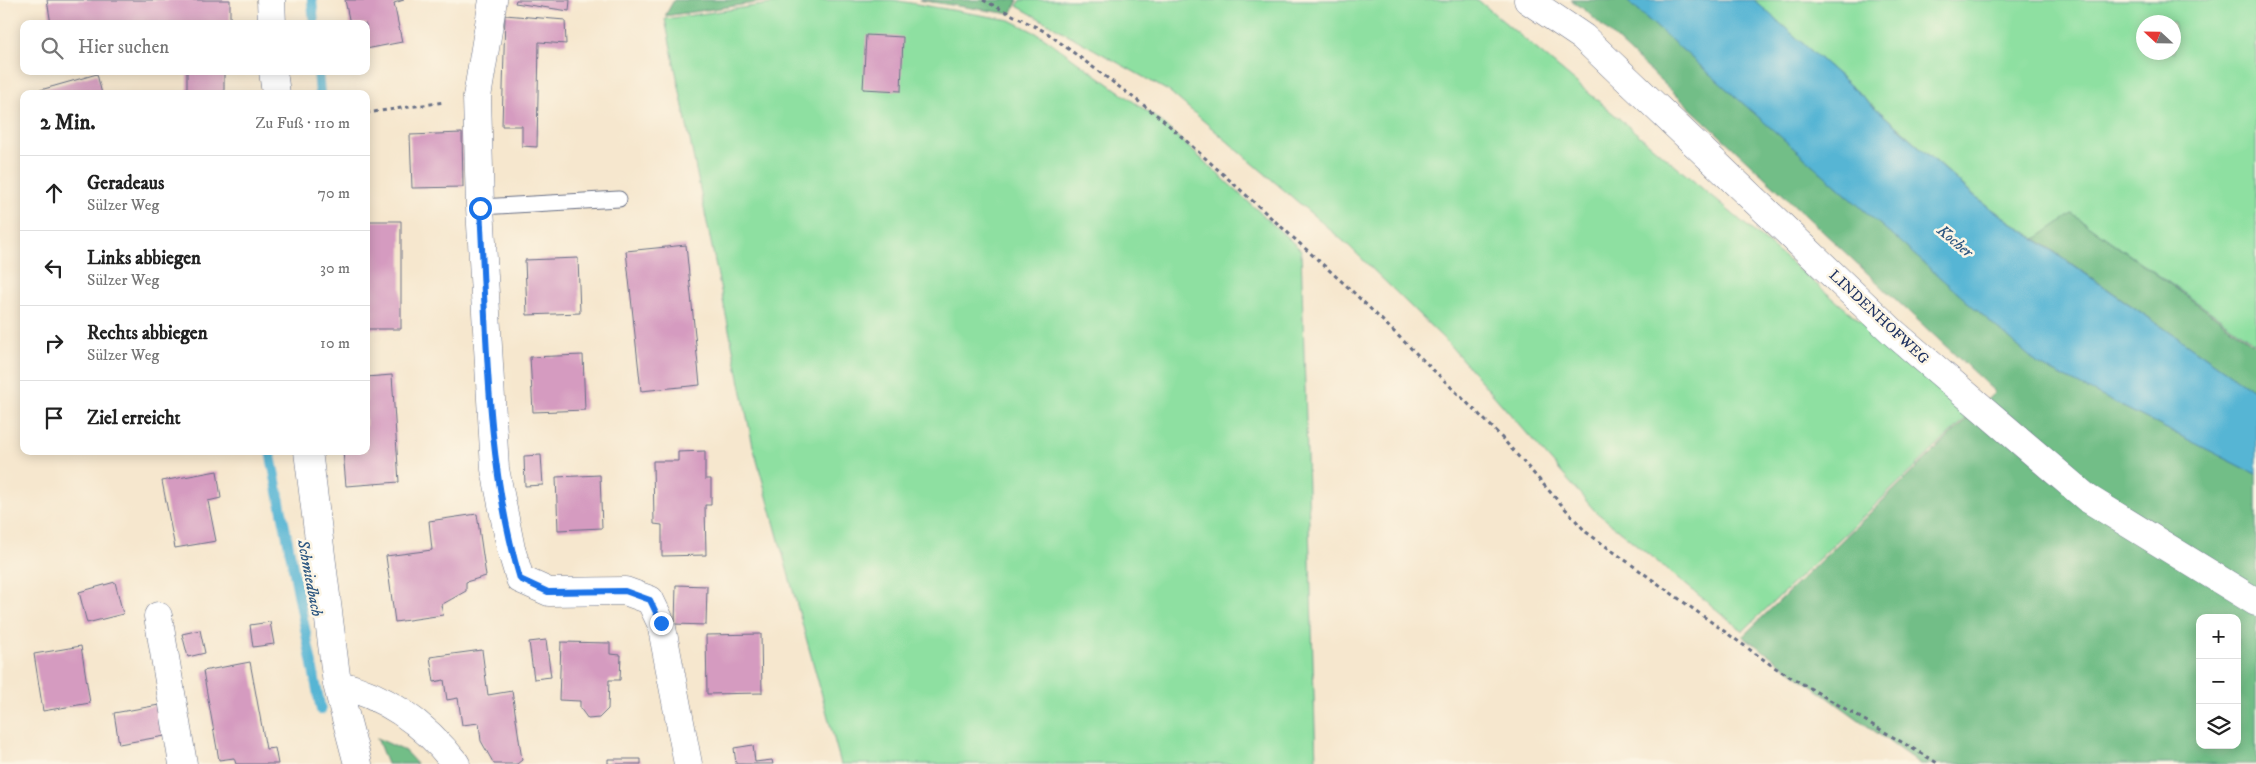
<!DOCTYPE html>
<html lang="de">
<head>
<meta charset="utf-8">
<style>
	:root { --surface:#fff; --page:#f2f2f2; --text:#222; --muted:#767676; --line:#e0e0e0 }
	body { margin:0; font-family:"IM FELL DW Pica",serif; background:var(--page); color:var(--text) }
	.controls { position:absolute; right:15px; bottom:15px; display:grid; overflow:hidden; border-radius:10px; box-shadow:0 2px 12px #0003 }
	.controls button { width:45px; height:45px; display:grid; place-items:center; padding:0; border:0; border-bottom:1px solid var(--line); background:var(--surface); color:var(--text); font:25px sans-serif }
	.compass { position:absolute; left:2136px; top:15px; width:45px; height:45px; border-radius:50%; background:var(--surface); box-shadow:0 2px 12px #0003; rotate:292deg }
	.stop { position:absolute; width:15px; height:15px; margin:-11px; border:4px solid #1a73e8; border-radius:50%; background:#fff }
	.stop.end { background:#1a73e8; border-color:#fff; box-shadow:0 1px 5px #0008 }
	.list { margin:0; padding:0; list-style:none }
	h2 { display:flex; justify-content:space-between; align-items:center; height:65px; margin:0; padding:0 20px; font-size:21px }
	h2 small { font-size:16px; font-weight:400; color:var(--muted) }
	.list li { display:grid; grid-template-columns:32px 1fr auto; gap:15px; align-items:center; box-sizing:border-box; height:75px; padding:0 20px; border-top:1px solid var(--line) }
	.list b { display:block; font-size:19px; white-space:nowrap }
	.list p { margin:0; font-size:16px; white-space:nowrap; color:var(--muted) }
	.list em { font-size:16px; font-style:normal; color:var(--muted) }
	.icon { flex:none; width:28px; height:28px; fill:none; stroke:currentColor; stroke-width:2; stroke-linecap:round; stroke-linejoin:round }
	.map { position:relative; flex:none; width:2256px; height:764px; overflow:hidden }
	.search { position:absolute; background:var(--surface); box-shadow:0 2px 12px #0003; left:20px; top:20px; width:350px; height:55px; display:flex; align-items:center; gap:12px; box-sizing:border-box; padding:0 18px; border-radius:10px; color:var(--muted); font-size:19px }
	.panel { position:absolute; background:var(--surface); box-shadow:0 2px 12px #0003; left:20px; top:90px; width:350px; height:365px; border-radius:10px }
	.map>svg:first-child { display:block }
	.green { fill:#8ee0a1; stroke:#548880; fill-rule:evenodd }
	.forest { fill:#72be87; stroke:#467672; fill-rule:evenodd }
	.water { fill:#56b5d4; stroke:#387299 }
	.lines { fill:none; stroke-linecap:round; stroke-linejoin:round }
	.stream { stroke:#56b5d4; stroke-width:10 }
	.building { fill:#d59bc0 }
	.lane-casing { stroke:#686f85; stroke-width:17 }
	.street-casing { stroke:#686f85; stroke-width:29 }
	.path { stroke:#686f85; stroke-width:3; stroke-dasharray:4 4; stroke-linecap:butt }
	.lane { stroke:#fff; stroke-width:15 }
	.street { stroke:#fff; stroke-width:28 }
	.route { stroke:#1a73e8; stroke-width:6 }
	.labels { text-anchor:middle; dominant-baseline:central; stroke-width:5; stroke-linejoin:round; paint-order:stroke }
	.street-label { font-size:15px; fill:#1b2f5e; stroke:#fcf5e5 }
	.water-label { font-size:16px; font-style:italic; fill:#2d5781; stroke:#fcf5e5 }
</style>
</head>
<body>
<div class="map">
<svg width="2256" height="764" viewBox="0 0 2256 764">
	<rect width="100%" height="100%" fill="#fcf5e5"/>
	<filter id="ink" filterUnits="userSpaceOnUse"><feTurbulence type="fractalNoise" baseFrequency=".02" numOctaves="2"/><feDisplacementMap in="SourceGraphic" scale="10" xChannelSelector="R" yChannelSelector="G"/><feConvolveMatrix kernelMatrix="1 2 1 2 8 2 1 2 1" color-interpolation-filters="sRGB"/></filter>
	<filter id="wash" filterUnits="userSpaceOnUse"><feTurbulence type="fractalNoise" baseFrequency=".0096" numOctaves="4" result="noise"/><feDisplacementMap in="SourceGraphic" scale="20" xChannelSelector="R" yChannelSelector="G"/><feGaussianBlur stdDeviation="1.12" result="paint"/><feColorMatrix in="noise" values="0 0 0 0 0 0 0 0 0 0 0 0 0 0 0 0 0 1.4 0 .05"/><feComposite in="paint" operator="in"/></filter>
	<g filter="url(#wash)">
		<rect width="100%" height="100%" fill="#f6e7ce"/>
		<path class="green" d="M798,0H893L1010,20L1042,36L1159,120L1301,250L1316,764H841L753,446L665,19Z
			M1021,0H1478L1891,347L1980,405L1743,631L1595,511L1446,341L1349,246L1170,92L1017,6Z
			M1754,0H2256V344L2072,214L2036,239L1981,201ZM2144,22H2174V52H2144Z"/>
		<path class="forest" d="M674,0H776L665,16Z
			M919,0H1018L1011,14Z
			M1571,0H1626L2038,364L2256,474V764H1920L1743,636L1995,392L1585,10ZM2200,618H2237V745H2200Z
			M2072,214L2256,346V392L2036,239Z
			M377,738L405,751L417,764H387Z"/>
		<path class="water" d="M1626,0H1754L1980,201L2256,392V474L2038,364Z"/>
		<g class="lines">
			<path class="stream" d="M312,0L314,24
				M318,71L320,94
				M270,451L321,710"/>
		</g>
		<g id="blocks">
			<path class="building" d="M47,0H230V24H51Z
				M345,0H404L394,3L402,42L366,49V24H350Z
				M516,0H570L569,11L515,3Z
				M505,15L565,20L566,44L539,42L537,147L522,146V126H502Z
				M866,35L903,37L901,91L863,89Z
				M187,71H224V94H187Z
				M97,74L102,94H38L37,91Z
				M462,133L463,187L412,188L410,135Z
				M366,221H401V329H366Z
				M686,245L700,385L641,391L626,251Z
				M578,258L580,313L527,315L525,260Z
				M583,355L585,410L533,412L530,357Z
				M392,375L399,482L346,486L343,451H366V377Z
				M705,451V479H711V505H705L706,555L662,556V525L654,524L653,461H678V452Z
				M541,455L543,485L525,486L524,456Z
				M217,471L221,498L208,501L216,541L175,548L162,481Z
				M600,475L602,528L558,530L556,477Z
				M477,514L486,576L466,582V591L441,605L443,615L395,622L386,556L432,550L429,521Z
				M115,582L123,614L87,623L79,592Z
				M676,585L707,586L706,625L675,624Z
				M270,622L274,644L253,647L250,625Z
				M200,630L205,653L188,657L182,634Z
				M761,634L762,693L707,694L706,635Z
				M546,640L551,677L534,679L529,642Z
				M561,642L610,643V654L621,655L620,680H609L608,709L599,718L588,719L580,708V701L559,700Z
				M81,646L90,703L43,711L34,654Z
				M482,650L488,695L512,691L522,760L517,764H494L481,741L479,723L462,725L458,698L447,700L444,680L434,682L430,657Z
				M250,662L266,749L275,748L278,764H236L234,758L219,760L203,671Z
				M159,705L165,736L119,744L114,713Z
				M753,745L755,762L772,760L773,764H736L734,748Z
				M608,759H641V764H608Z"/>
		</g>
	</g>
	<g filter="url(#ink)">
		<use href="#blocks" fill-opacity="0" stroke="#686f85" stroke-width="1"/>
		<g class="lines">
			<g class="lane-casing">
				<path id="lane" d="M480,207L619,199"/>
			</g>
			<g class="street-casing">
				<path id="street" d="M271,0L272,24
					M493,0L477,97L480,207L495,469L511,549L520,579L549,592L625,591L650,600L661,623L688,764
					M1528,0L1583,37L1894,333L2087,498L2256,602
					M273,71L276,94
					M308,451L337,684L358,764
					M158,616L183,764
					M337,684C387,696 425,724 456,764"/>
			</g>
			<path class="path" d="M983,0L1046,32L1162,119L1350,289L1493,428L1586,532L1774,667L1939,764
				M366,113L445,102"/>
			<use href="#lane" class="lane"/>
			<use href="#street" class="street"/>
		</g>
	</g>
	<g class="lines" filter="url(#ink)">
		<path class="route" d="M480,208C487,331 485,461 520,579L548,592L625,591L650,600L661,623"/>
	</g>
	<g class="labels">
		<g class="street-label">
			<text transform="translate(1879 317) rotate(43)">LINDENHOFWEG</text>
		</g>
		<g class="water-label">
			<text transform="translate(1955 241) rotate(40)">Kocher</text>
			<text transform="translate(310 578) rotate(79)">Schmiedbach</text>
		</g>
	</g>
</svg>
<div class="controls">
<button>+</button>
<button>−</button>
<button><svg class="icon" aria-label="layers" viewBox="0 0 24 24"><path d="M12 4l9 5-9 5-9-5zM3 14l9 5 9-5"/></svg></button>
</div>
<svg class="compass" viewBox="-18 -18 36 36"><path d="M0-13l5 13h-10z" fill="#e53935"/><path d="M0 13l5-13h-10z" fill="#767676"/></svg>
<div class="stop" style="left:480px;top:208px"></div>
<div class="stop end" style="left:661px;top:623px"></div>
<div class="search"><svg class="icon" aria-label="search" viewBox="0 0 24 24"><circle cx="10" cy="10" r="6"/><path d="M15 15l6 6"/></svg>Hier suchen</div>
<section class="panel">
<h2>2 Min.<small>Zu Fuß · 110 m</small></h2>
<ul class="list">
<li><svg class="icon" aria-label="ahead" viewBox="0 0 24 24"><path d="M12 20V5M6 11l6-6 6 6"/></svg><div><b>Geradeaus</b><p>Sülzer Weg</p></div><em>70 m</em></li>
<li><svg class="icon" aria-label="left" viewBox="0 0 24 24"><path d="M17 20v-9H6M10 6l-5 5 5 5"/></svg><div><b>Links abbiegen</b><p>Sülzer Weg</p></div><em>30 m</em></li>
<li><svg class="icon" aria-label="right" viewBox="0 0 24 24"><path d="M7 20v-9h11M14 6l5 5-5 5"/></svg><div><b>Rechts abbiegen</b><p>Sülzer Weg</p></div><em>10 m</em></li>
<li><svg class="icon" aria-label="arrive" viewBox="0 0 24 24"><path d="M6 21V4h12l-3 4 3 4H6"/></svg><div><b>Ziel erreicht</b></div></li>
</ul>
</section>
</div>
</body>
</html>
